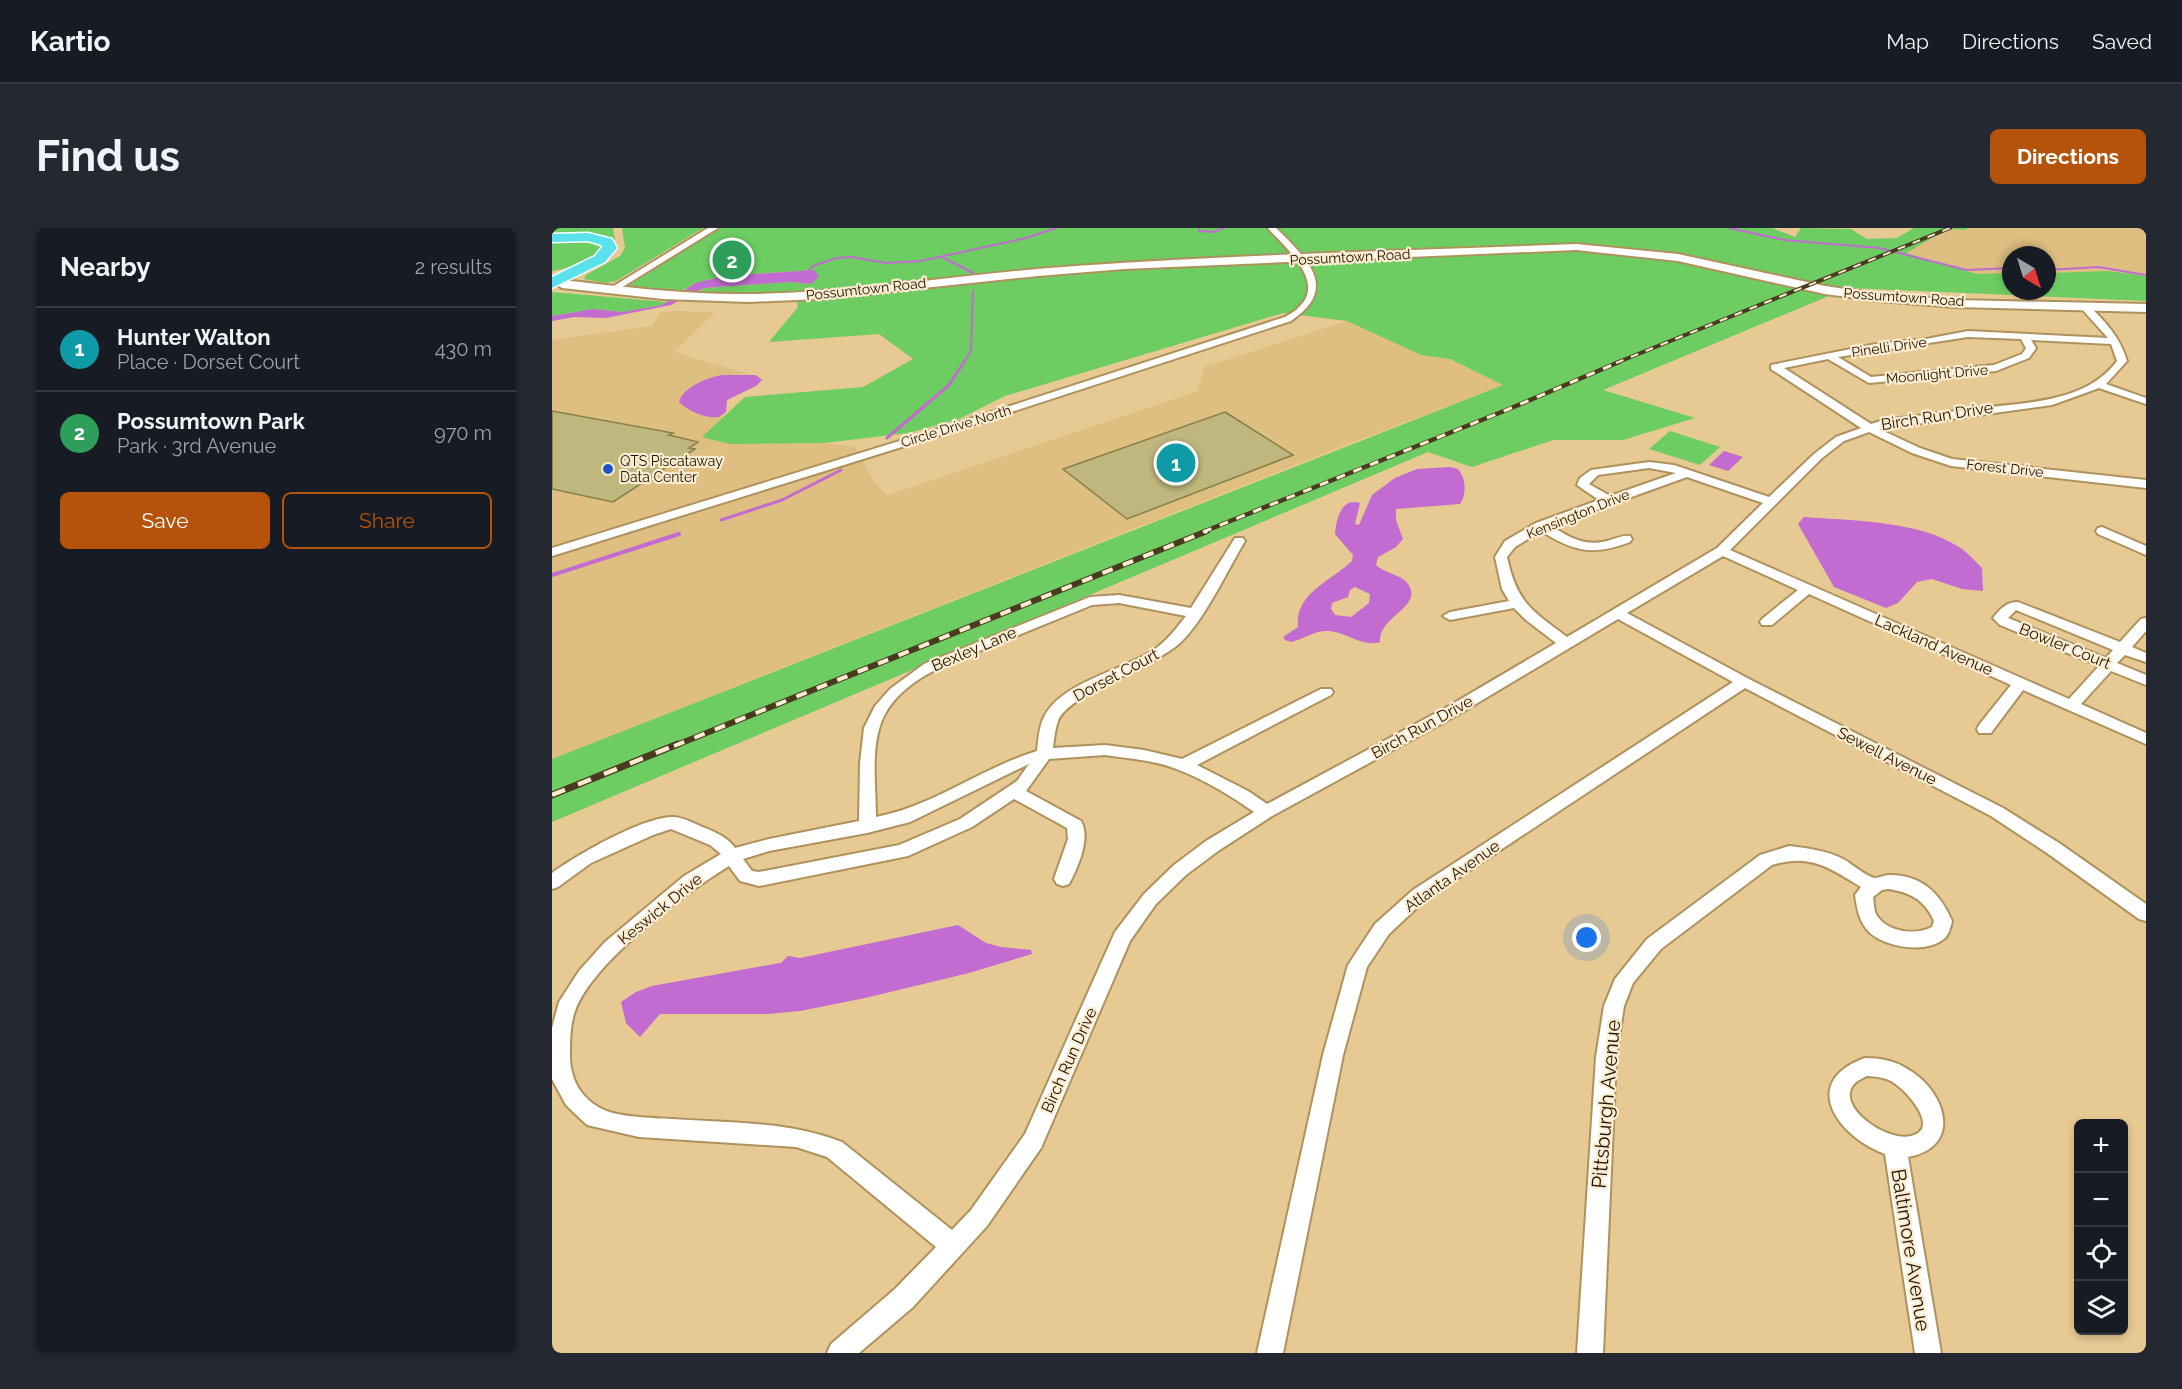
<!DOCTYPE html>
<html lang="en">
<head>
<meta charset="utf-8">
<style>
	:root { --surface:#171b24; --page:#242831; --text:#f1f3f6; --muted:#9ea1a6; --line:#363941; --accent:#b45309 }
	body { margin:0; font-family:Raleway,sans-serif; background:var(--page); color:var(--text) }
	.controls { position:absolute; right:18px; bottom:18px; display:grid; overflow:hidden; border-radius:9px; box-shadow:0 3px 9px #0003 }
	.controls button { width:54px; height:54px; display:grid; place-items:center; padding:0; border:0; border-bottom:2px solid var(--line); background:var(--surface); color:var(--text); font:30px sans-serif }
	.compass { position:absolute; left:1450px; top:18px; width:54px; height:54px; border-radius:50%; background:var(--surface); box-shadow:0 3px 9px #0003; rotate:142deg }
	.you { position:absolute; left:1035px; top:710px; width:21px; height:21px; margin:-15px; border:4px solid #fff; border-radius:50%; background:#1a73e8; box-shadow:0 0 0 9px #1a73e833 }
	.badge { display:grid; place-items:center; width:39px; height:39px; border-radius:50%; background:var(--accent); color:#fff; font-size:20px; font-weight:700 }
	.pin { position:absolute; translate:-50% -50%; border:3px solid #fff; box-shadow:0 2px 6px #0006 }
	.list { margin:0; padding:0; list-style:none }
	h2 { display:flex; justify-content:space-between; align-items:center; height:78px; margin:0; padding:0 24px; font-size:26px }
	h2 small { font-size:20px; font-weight:400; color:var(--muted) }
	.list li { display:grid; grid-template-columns:39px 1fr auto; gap:18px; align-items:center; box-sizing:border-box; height:84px; padding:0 24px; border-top:2px solid var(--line) }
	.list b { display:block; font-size:22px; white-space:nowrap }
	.list p { margin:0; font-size:20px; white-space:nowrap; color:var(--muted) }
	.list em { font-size:20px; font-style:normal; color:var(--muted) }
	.actions { display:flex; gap:12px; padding:18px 24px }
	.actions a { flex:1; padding:14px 0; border:2px solid var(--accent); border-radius:9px; text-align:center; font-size:21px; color:var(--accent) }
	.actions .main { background:var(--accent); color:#fff }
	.icon { flex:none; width:33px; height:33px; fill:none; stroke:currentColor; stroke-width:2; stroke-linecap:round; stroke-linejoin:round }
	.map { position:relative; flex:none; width:1594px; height:1125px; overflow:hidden; border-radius:9px }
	header { display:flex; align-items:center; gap:36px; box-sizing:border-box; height:84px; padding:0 30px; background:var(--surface); border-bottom:2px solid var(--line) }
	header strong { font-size:28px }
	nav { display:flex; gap:33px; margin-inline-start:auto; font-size:21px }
	.intro { display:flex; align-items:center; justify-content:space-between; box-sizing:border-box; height:144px; padding:0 36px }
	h1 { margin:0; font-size:42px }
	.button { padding:15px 27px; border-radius:9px; background:var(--accent); color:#fff; font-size:21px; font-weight:700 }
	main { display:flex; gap:36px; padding:0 36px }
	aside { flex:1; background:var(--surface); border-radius:9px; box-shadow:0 3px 9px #0003 }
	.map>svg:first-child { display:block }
	.built { fill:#debe81 }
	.green { fill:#6dcc62 }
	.water { fill:#c26bd0; fill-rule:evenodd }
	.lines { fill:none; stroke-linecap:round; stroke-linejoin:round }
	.stream-far2 { stroke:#c26bd0; stroke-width:2 }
	.stream-far1 { stroke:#c26bd0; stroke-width:3 }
	.stream { stroke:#c26bd0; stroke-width:4 }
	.building { fill:#bfb77d; stroke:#878047; stroke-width:1.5 }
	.street-casing { stroke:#ae925e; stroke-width:4 }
	.secondary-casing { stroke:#ae925e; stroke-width:4 }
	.highway-casing { stroke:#fff; stroke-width:3 }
	.street { fill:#fff; fill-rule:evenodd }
	.secondary { fill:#fff; fill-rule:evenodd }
	.highway { fill:#59e2ec; fill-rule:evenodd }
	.rail-far3-casing { stroke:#483a1f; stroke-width:4 }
	.rail-far2-casing { stroke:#483a1f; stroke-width:4.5 }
	.rail-far1-casing { stroke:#483a1f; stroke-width:6 }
	.rail-casing { stroke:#483a1f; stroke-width:7 }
	.rail-far3 { stroke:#fbecd1; stroke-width:2; stroke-dasharray:8; stroke-linecap:butt }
	.rail-far2 { stroke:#fbecd1; stroke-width:3; stroke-dasharray:9; stroke-linecap:butt }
	.rail-far1 { stroke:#fbecd1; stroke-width:4; stroke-dasharray:11; stroke-linecap:butt }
	.rail { stroke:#fbecd1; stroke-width:4.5; stroke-dasharray:14; stroke-linecap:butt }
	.poi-dot { fill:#1c55c1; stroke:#fbecd1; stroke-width:2 }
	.labels { text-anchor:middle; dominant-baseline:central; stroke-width:4.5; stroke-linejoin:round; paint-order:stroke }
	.far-street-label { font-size:14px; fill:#1e1401; stroke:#fbecd1 }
	.far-poi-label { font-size:14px; fill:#1e1401; stroke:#fbecd1; text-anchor:start }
	.street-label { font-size:16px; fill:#1e1401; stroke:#fbecd1 }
	.near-street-label { font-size:20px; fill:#1e1401; stroke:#fbecd1 }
</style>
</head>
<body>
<header>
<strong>Kartio</strong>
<nav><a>Map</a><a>Directions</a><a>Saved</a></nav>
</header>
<div class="intro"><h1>Find us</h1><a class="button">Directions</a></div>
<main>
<aside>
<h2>Nearby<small>2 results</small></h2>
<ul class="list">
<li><span class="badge" style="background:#0f9aa8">1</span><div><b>Hunter Walton</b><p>Place · Dorset Court</p></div><em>430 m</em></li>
<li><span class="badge" style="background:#2e9e5b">2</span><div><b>Possumtown Park</b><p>Park · 3rd Avenue</p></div><em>970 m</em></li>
</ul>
<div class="actions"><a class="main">Save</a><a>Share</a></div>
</aside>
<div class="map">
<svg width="1594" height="1125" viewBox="0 0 1594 1125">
	<rect width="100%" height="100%" fill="#e7c993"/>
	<path class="built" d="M1417,0H1594V48L1557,43L1495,45V27H1459V45L1425,46L1353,25L1396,1L1412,2Z
		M125,83L163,84L122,124L213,151L150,182L172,190L151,209L179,216L272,215L303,219L322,253L335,267L646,163L652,139L795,93L869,127L898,131L951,157L770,226L0,531V112L100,98L109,84Z"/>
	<path class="green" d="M0,0H61L63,12L0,9Z
		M70,0H151L64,53L53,55L32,51L34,47L68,28L73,20Z
		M166,0H1220L1243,9L1249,0L1299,1L1315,11L1345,10L1362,0H1417L1412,2L1396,1L1354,25L1425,46L1459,45V63H1495V45L1557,43L1594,48V73L1296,60L1051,162L1143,190L1071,212H1001L920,239L876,224L0,594V531L951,157L898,131L869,127L795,93L731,85L453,168L407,191L357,205L272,215L178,216L150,209L193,169L311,159L361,131L327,106L217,114L246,79L242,64H146L152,60L238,54L259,56L262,42L172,48L143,55L130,63L76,58Z
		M0,11H37L52,18C44,35 18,40 0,43Z
		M0,64L115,74L110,77L70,84L41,81L0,88Z
		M1118,203L1168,219L1148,237L1097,221Z"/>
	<path class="water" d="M262,42L267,49L259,56L238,54L152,60L119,77L54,90L22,89L0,93V88L41,81L70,84L110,77L143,55L172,48Z
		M172,147H204L210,152L204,158L175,172L174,184L167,189C154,191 136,183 127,174C131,159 158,148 172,147Z
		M1172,223L1191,229L1176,243L1157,237Z
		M898,239L906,241C914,251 915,265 908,276L844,281V292L851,311L844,319L826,329L824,337C833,346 849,346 856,356C872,379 826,388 828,414C812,420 794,404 777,403C763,402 752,411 739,414L733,412L731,409L746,399C742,365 781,352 800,333L801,327L783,306C784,292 789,269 808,275L803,296L807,297L820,267L843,250L865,241ZM803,359L818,366L817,375L799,389L783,387L779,381L780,375L796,369L798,362Z
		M1252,289C1301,293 1368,292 1410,321C1417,326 1424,334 1430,340L1431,363L1410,361L1380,351L1365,354L1346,375L1334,380L1282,359L1246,296Z
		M406,697L434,715L449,719L479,722L480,726L417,745L313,770L248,783L216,786H108L88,809L74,795L69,774L84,764L100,758L222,736L229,735L236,728L248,730Z"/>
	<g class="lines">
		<path class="stream-far2" d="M647,0V3L661,4L672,0
			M1177,0L1232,12L1327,20L1415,42L1459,40
			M392,30L421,45
			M1495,42L1546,39L1594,47
			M252,46L263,37L285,30L300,29L334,35L369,33L474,10L504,0
			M411,135L419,123L421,63"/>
		<path class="stream-far1" d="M335,210L397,157L412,134
			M169,292L230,272L289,242"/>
		<path class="stream" d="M0,347L127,306"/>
	</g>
	<path class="building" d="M0,183L121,205L117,207L146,214L137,220L143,221L61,274L0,261Z
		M673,184L741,227L575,291L511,241Z"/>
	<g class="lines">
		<g class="street-casing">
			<path id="street" d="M156,0H166L64,63L57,61Z
				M716,0H724C755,31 788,60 739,93L401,203L0,328V320L393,199L733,89C738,86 744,83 748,78C774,52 731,18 716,0Z
				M1529,76H1535C1553,93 1568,109 1575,133L1554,156L1594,170V176L1547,160L1500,177L1327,201L1368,220L1400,231L1594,252V260L1399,238L1360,225L1317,204L1292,213L1270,230L1178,322L1517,471L1547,438L1448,397L1441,390C1448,381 1454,374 1466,374L1568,414L1589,391L1594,390V403L1580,419L1594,425V434L1573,427L1565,435L1594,447V457L1559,443L1529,476L1594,505V516L1471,462L1439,505H1427L1425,501L1427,497L1459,457L1257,366L1220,397H1210L1208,394L1210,391L1246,362L1171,328L1075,385L1197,451L1451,580L1507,615L1594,676V693L1587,691L1495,625L1439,588L1193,460L873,672L837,706L815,739L791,827L731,1125H705L771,827L796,737L823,696L861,662L1181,454L1066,391L907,486L720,588L666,623L634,647L604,676L578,713L489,920L435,998L361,1079L307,1125H275L279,1116L343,1061L384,1019L275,929L244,919L87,909L35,897L14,877L0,851V800L7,774L27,743L53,714L132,648L169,626L158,617L119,601L101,607L39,635L6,659L0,661V645C25,627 92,588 122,589C133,590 143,596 153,600C165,605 175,609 183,620L217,611L307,593L308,535L312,500L323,478L338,461L372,436L538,369L567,367L639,380L683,310H691L693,313C675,343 653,391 629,414C603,439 516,466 506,493C503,501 502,511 501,520L553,517L592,522L630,531L769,461H779L781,464L779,467L645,537L696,563L715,576L897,478L1004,415L974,392L962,380L898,392L891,388L898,384L957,373L950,361L943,329L953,313L984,295L1047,272L1025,257L1028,250L1039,242L1097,234L1122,237L1217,269L1262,226L1284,209L1309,200L1219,141V137L1324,116L1374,111L1416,103L1556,110L1529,80ZM1416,109L1469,111L1474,120L1470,126L1442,137L1319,149L1286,129ZM1479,112L1559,116L1565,133C1534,175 1475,174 1429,180C1397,184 1364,188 1332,192L1319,196L1232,140L1276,131L1317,155L1444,143L1477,130L1484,120ZM1097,240L1124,245L1058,268L1037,256L1046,247ZM1135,249L1211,275L1165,320L1015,409C979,382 965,375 955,329L963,319L989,303C1023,324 1041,328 1078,314L1080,311L1078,308C1070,307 1063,311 1055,313C1033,319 1017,309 999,298ZM567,375L634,388C624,401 614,414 599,424C568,443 507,455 491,491C487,500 486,513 485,523C429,540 382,578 324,589C324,558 318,519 331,490C352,446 410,431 452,413C481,401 511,389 540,377ZM1464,382L1561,422L1554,430L1456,390ZM553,527C578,531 604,532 627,542C653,552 679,568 702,584L654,613L622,637L592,666L563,704L473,906L419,982L400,1002L290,914C236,893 177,895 120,891C102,890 62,889 48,880C28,869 18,850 18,828C18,813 18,797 23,783C40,735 134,664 177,638L188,653L207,658L356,628L420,599L462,571L515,600L516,611L502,651L505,656L511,658L517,656C526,639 539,610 529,593L474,563L497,531ZM477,536L465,553L408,591L347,617L207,644L200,643L191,631L217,623L315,605L358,594Z
				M1550,299L1594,318V327L1546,306L1544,303L1546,300Z
				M1237,618C1254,620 1271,622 1287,629C1297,633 1314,649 1323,650C1327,650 1332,647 1337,647C1370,647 1388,665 1400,693C1399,698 1397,706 1393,710C1375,726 1336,720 1318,705C1307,694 1305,681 1303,667L1309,659C1278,640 1258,625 1220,637L1109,721L1081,755L1072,778L1064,829L1051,1125H1025L1044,829L1052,778L1063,751L1095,711L1208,627ZM1336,661C1358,664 1373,672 1382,693L1380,699C1363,708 1332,704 1323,684C1322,680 1322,674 1321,669L1330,662Z
				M1313,830C1329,830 1344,833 1357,842C1394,864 1411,919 1356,929L1389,1125H1363L1333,926C1286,909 1246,854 1313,830ZM1315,848C1325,849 1334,849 1342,855C1355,863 1389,901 1359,908C1334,914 1281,877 1303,855C1306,852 1311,850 1315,848Z"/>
		</g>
		<g class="secondary-casing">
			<path id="secondary" d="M1024,16L1126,26L1273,58L1327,66L1403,72L1594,76V84L1403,79L1327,73L1273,66L1126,33L1024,22L572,41L486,48L267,71L197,74L111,71L10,60L4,56L10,52C73,59 135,67 198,66C307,65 415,45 524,38C690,26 857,23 1024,16Z"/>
		</g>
		<g class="highway-casing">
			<path id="highway" d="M36,5L60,11L65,20L53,34L0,60V49L43,28L50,19L49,17L36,13L0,14V6Z"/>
		</g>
		<use href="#street" class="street"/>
		<use href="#secondary" class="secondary"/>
		<use href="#highway" class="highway"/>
		<g class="rail-far3-casing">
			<path id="rail-far3" d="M1064,135L1398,0"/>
		</g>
		<g class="rail-far2-casing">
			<path id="rail-far2" d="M651,304L957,181L1067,134"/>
		</g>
		<g class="rail-far1-casing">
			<path id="rail-far1" d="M122,518L655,303"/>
		</g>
		<g class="rail-casing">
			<path id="rail" d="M0,567L126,516"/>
		</g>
		<use href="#rail-far3" class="rail-far3"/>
		<use href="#rail-far2" class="rail-far2"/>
		<use href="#rail-far1" class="rail-far1"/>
		<use href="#rail" class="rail"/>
	</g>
	<circle class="poi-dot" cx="56" cy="241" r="6"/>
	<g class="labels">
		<g class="far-street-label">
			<text transform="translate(798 29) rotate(-3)">Possumtown Road</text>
			<text transform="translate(314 61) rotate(-6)">Possumtown Road</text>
			<text transform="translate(1352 69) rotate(4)">Possumtown Road</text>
			<text transform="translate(1337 119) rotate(-8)">Pinelli Drive</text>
			<text transform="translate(1385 146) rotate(-5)">Moonlight Drive</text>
			<text transform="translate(404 198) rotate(-17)">Circle Drive North</text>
			<text transform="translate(1453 240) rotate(6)">Forest Drive</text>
			<text transform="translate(1026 286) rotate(-22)">Kensington Drive</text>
		</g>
		<g class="far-poi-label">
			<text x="68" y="233">QTS Piscataway<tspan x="68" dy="16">Data Center</tspan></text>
		</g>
		<g class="street-label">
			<text transform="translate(1385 188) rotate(-9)">Birch Run Drive</text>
			<text transform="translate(1382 417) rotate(24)">Lackland Avenue</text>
			<text transform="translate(1513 418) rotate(22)">Bowler Court</text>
			<text transform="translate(422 421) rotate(-23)">Bexley Lane</text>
			<text transform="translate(564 447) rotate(-28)">Dorset Court</text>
			<text transform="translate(870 499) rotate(-29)">Birch Run Drive</text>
			<text transform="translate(1335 528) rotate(27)">Sewell Avenue</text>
			<text transform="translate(900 648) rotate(-35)">Atlanta Avenue</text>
			<text transform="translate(108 681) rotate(-39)">Keswick Drive</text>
			<text transform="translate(517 832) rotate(-66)">Birch Run Drive</text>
		</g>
		<g class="near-street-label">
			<text transform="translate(1054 876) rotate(-85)">Pittsburgh Avenue</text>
			<text transform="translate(1359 1022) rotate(81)">Baltimore Avenue</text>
		</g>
	</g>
</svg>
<div class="controls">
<button>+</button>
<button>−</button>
<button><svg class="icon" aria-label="locate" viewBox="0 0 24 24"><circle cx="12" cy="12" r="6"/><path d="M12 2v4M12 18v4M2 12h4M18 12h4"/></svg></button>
<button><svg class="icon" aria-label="layers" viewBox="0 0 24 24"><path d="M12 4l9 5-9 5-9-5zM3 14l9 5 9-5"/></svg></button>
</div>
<svg class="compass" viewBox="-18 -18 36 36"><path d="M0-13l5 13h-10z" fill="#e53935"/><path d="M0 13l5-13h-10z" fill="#9ea1a6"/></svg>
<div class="you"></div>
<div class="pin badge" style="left:624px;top:235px;background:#0f9aa8">1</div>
<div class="pin badge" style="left:180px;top:32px;background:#2e9e5b">2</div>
</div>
</main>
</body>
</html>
